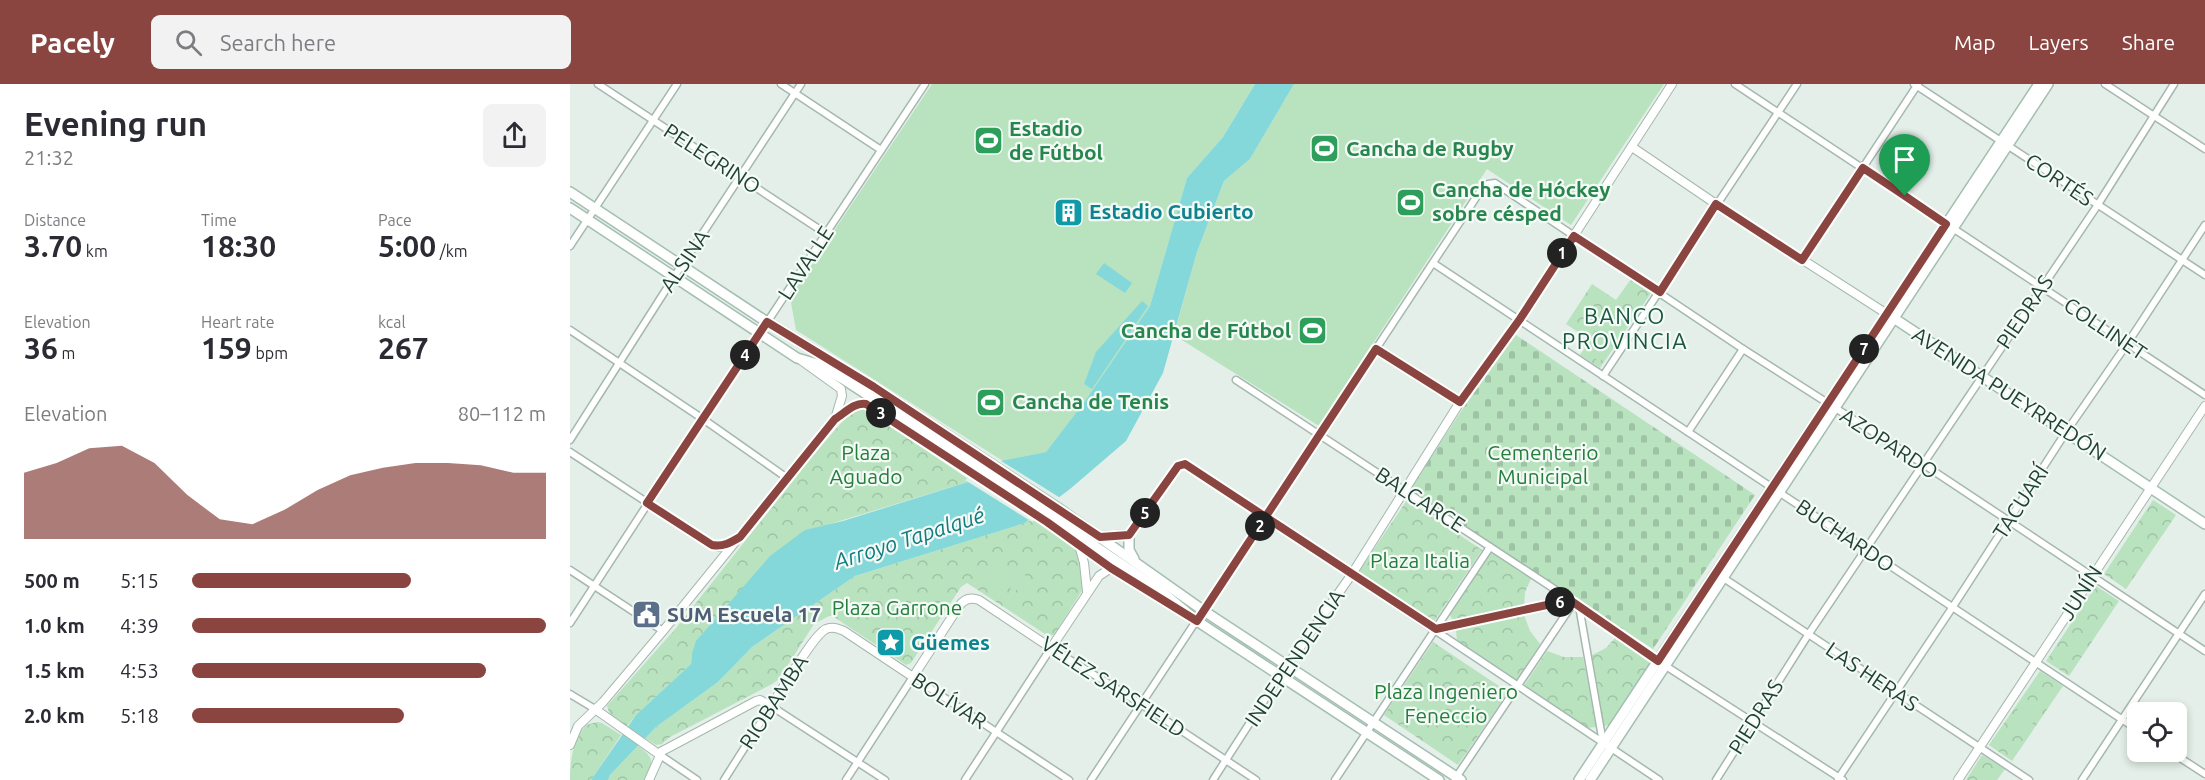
<!DOCTYPE html>
<html lang="en">
<head>
<meta charset="utf-8">
<style>
	body { margin:0; font-family:Ubuntu,sans-serif; background:#f2f2f3; color:#2b2b33; height:100vh; display:flex; flex-direction:column; font-size:22px; white-space:nowrap }
	* { box-sizing:border-box; margin:0 }
	p { font-size:20px; color:#7c7c81 }
	.icon { flex:none; width:33px; height:33px; fill:none; stroke:currentColor; stroke-width:2; stroke-linecap:round; stroke-linejoin:round }
	.map { position:relative; flex:1; overflow:hidden }
	.drawer { display:flex; flex-direction:column; background:#fff; width:570px }
	.drawer>* { flex:none }
	.controls { position:absolute; left:1557px; top:618px; display:grid; gap:12px }
	.controls a { display:grid; place-items:center; width:60px; height:60px; border-radius:9px; background:#fff; box-shadow:0 3px 9px #0003; font-size:30px }
	.pin { position:absolute; display:grid; place-items:center; width:51px; height:51px; color:#fff; margin:-62px -26px; border-radius:50% 50% 50% 0; rotate:-45deg; box-shadow:0 0 6px #0007 }
	.pin .icon { rotate:45deg }
	.km { position:absolute; width:30px; height:30px; margin:-15px; border-radius:50%; background:#222; color:#fff; font-size:16px; line-height:30px; text-align:center }
	.round { display:grid; place-items:center; flex:none; width:63px; height:63px; border-radius:9px; background:#f2f2f3 }
	.summary { display:flex; align-items:center; justify-content:space-between; height:102px; padding:0 24px }
	h1 { font-size:33px; font-weight:700; line-height:45px }
	.figures { display:grid; grid-template-columns:repeat(3,1fr); gap:9px; height:102px; padding:6px 24px }
	.figures div { display:grid; align-content:center }
	.figures b { font-size:30px; font-weight:700 }
	.figures small { font-size:16px; font-weight:400 }
	.figures p { font-size:16px }
	.chart { height:168px; padding:12px 24px }
	.chart p { display:flex; justify-content:space-between }
	.chart svg { width:100%; height:108px; margin-top:6px; fill:#8a4540; opacity:.7 }
	ul { padding:0 24px; list-style:none; font-size:20px }
	li { display:grid; grid-template-columns:96px 72px 1fr; align-items:center; height:45px }
	li i { height:15px; border-radius:8px; background:#8a4540 }
	header { display:flex; align-items:center; gap:36px; box-sizing:border-box; height:84px; padding:0 30px; background:#8a4540; color:#fff }
	header strong { font-size:28px }
	nav { display:flex; gap:33px; margin-inline-start:auto; font-size:21px }
	.search { width:420px; height:54px; background:#f2f2f3; display:flex; align-items:center; gap:15px; box-sizing:border-box; padding:0 21px; border-radius:9px; color:#7c7c81; font-size:22px }
	main { display:flex; flex:1; min-height:0 }
	.map>svg:first-child { display:block }
	.cemetery { fill:url(#cemetery-stones) }
	.park { fill:url(#park-crowns) }
	.garden { fill:#b9e2bf }
	.water { fill:#85d8da }
	.pier { fill:#e3efe8 }
	.lines { fill:none; stroke-linecap:round; stroke-linejoin:round }
	.minor-casing { stroke:#a5b8af; stroke-width:9 }
	.tertiary-casing { stroke:#a5b8af; stroke-width:10 }
	.secondary-casing { stroke:#a3bfb1; stroke-width:12 }
	.minor { stroke:#fff; stroke-width:6 }
	.tertiary { stroke:#fff; stroke-width:8 }
	.secondary { stroke:#fff; stroke-width:9 }
	.route-casing { stroke:#fff; stroke-width:12 }
	.route { stroke:#8a4540; stroke-width:8 }
	.labels { text-anchor:middle; stroke-width:4.5; stroke-linejoin:round; paint-order:stroke }
	.leisure-label { font-size:21px; font-weight:bold; fill:#27864d; stroke:#f4faf6; text-anchor:start }
	.street-label { font-size:21px; fill:#204235; stroke:#f4faf6 }
	.culture-label { font-size:21px; font-weight:bold; fill:#0d838f; stroke:#f4faf6; text-anchor:start }
	.park-label { font-size:21px; fill:#257f3c; stroke:#f4faf6 }
	.service-label { font-size:21px; font-weight:bold; fill:#4e5e75; stroke:#f4faf6; text-anchor:start }
	.neighbourhood-label { font-size:22px; letter-spacing:1.5px; fill:#195740; stroke:#f4faf6 }
	.water-label { font-size:22px; font-style:italic; fill:#127c80; stroke:#f4faf6 }
</style>
</head>
<body>
<header>
<strong>Pacely</strong>
<div class="search"><svg class="icon" aria-label="search" viewBox="0 0 24 24"><circle cx="10" cy="10" r="6"/><path d="M15 15l6 6"/></svg>Search here</div>
<nav><a>Map</a><a>Layers</a><a>Share</a></nav>
</header>
<main>
<section class="drawer">
<div class="summary"><div><h1>Evening run</h1><p>21:32</p></div><a class="round"><svg class="icon" aria-label="share" viewBox="0 0 24 24"><path d="M12 15V3M7 8l5-5 5 5M5 13v7h14v-7"/></svg></a></div>
<div class="figures">
<div><p>Distance</p><b>3.70<small> km</small></b></div>
<div><p>Time</p><b>18:30</b></div>
<div><p>Pace</p><b>5:00<small> /km</small></b></div>
</div>
<div class="figures">
<div><p>Elevation</p><b>36<small> m</small></b></div>
<div><p>Heart rate</p><b>159<small> bpm</small></b></div>
<div><p>kcal</p><b>267</b></div>
</div>
<div class="chart"><p><span>Elevation</span>80–112 m</p>
<svg viewBox="0 0 160 44" preserveAspectRatio="none"><path d="M0 44V17L10 13L20 7L30 6L40 13L50 26L60 36L70 38L80 32L90 24L100 18L110 15L120 13L130 13L140 14L150 17L160 17V44z"/></svg>
</div>
<ul>
<li><b>500 m</b>5:15<i style="width:62%"></i></li>
<li><b>1.0 km</b>4:39<i style="width:100%"></i></li>
<li><b>1.5 km</b>4:53<i style="width:83%"></i></li>
<li><b>2.0 km</b>5:18<i style="width:60%"></i></li>
</ul>
</section>
<div class="map">
<svg width="1635" height="696" viewBox="0 0 1635 696">
	<defs>
		<pattern id="cemetery-stones" width="16" height="16" patternUnits="userSpaceOnUse" patternTransform="scale(1.5)"><rect width="16" height="16" fill="#b9e2bf"/><path d="M2 7V4a2 2 0 0 1 4 0v3zM10 15v-3a2 2 0 0 1 4 0v3z" fill="#9fc3a5"/></pattern>
		<pattern id="park-crowns" width="20" height="18" patternUnits="userSpaceOnUse" patternTransform="scale(1.5)"><rect width="20" height="18" fill="#b9e2bf"/><path d="M2 6a3 3 0 1 1 6 0M12 15a3 3 0 1 1 6 0" fill="none" stroke="#9fc3a5"/></pattern>
	</defs>
	<rect width="100%" height="100%" fill="#e3efe8"/>
	<path class="cemetery" d="M943 249 1185 411 1083 565 839 406Z"/>
	<g class="park">
		<path d="M1061 195 1081 209 1030 284 1010 271 1020 256 996 240 1022 200 1046 216Z"/>
		<path d="M285 323H293L401 397 260 440 122 569 121 580 66 631 57 642 40 631 37 622 106 544 246 368Z"/>
		<path d="M837 416 912 466 863 539 788 489Z"/>
		<path d="M1583 416 1606 431 1556 505 1534 490Z"/>
		<path d="M462 435 506 466 513 482V505L484 551 478 552 397 499 391 503 341 579 336 581 261 531 244 540 209 595 202 600 100 653 92 660 86 661 75 654 86 643 148 598 182 563 285 492 455 439Z"/>
		<path d="M921 468 961 495 955 508 954 522 883 537 880 531Z"/>
		<path d="M1526 502 1549 517 1499 592 1476 577Z"/>
		<path d="M954 531 960 547 970 560 946 597 887 556 886 546Z"/>
		<path d="M1046 553 1082 578 1043 640 1034 642 1022 571 1036 564Z"/>
		<path d="M863 558 938 608 888 681 814 631Z"/>
		<path d="M977 567 994 573H1013L1026 643 1017 644 954 602Z"/>
		<path d="M1470 587 1493 602 1442 677 1419 661Z"/>
		<path d="M27 638 32 639 51 651 21 696H0C0 677 3 656 16 641Z"/>
		<path d="M68 662C85 674 84 679 74 696H38L40 691Z"/>
		<path d="M1412 671 1435 685 1427 696H1396Z"/>
	</g>
	<g class="garden">
		<path d="M362 0H685L653 53 617 94 580 222 515 317 476 368 433 377 226 246 220 213Z"/>
		<path d="M724 0H1094L1001 141 917 85 749 342 604 251 627 168 654 97 680 75Z"/>
		<path d="M1031 245 1046 254 1030 278 1015 268Z"/>
		<path d="M435 482 439 504 422 506 418 485Z"/>
		<path d="M454 483 457 504 441 507 437 486Z"/>
		<path d="M1455 614 1472 625 1455 651 1438 640Z"/>
	</g>
	<g class="water">
		<path d="M685 0H724L680 75 654 97 627 168 593 289 556 357 500 405 455 439 285 492 182 563 148 598 86 643 40 691 38 696H21L66 631 121 580 122 569 126 557 200 472 235 446 273 437 401 397 426 378 476 368 515 317 580 222 617 94 653 53Z"/>
		<path d="M534 179 562 199 555 209 526 190Z"/>
		<path d="M572 217 578 222 522 305 514 300 526 268Z"/>
	</g>
	<path class="pier" d="M428 375 492 415 462 438 395 396Z"/>
	<g class="lines">
		<defs>
			<g id="minor">
				<path d="M28 0 255 149"/>
				<path d="M211 0 311 66"/>
				<path d="M1165 0 1635 311"/>
				<path d="M1344 0 1635 191"/>
				<path d="M1535 0 1635 65"/>
				<path d="M0 162 107 0"/>
				<path d="M1232 176 1348 0"/>
				<path d="M863 179 1568 646"/>
				<path d="M0 246 133 335 217 394"/>
				<path d="M806 265 890 318"/>
				<path d="M1033 292 1227 0"/>
				<path d="M666 296 1004 518 1088 577 1273 696"/>
				<path d="M1118 348 1173 265"/>
				<path d="M0 356 104 193 231 0"/>
				<path d="M0 368 142 461"/>
				<path d="M559 451 608 382 615 380 619 382 1089 696"/>
				<path d="M0 486 93 547"/>
				<path d="M1152 493 1459 696"/>
				<path d="M1009 522 1033 659"/>
				<path d="M0 539 133 335 355 0"/>
				<path d="M866 545 1000 516"/>
				<path d="M0 610 25 625"/>
				<path d="M1601 668 1635 690"/>
				<path d="M90 671 127 696"/>
				<path d="M885 695 1004 518"/>
				<path d="M1268 695 1382 524 1496 348 1557 260 1635 141"/>
				<path d="M154 696 201 622 315 696"/>
				<path d="M276 696 343 593 499 696"/>
				<path d="M395 696 481 564 571 620 686 696"/>
				<path d="M521 696 909 109 918 100 925 99 1173 265 1353 380 1635 567"/>
				<path d="M643 696 710 592"/>
				<path d="M765 696 920 463"/>
				<path d="M1146 696 1238 551 1527 122 1604 0"/>
				<path d="M1512 696 1635 510"/>
			</g>
			<g id="tertiary">
				<path d="M1062 63 1146 120 1317 230"/>
				<path d="M232 277 271 305 272 312 265 335"/>
				<path d="M142 461 149 463 166 456"/>
				<path d="M509 461 514 479 517 507"/>
				<path d="M710 592 782 490 890 318 950 235 1102 0"/>
				<path d="M25 625 90 671"/>
				<path d="M0 661 8 642 33 618 93 547 265 335C277 328 285 317 299 321L477 438 541 484 606 524"/>
				<path d="M79 696 92 667 98 664 186 617 190 616 201 622C211 608 243 551 256 545 262 542 268 544 274 547L343 593 389 522C394 515 401 513 409 516L481 564 529 492 541 484"/>
				<path d="M1388 696 1635 322"/>
			</g>
			<g id="secondary">
				<path d="M0 108 197 238 304 303 488 424 634 527 891 696"/>
				<path d="M0 124 227 274 247 280 273 295 401 378 591 507 627 537 869 696"/>
				<path d="M1319 231 1635 440"/>
				<path d="M530 453 559 451V466L564 475"/>
				<path d="M1009 696 1469 0"/>
				<path d="M1020 696 1478 0"/>
			</g>
		</defs>
		<use href="#minor" class="minor-casing"/>
		<use href="#tertiary" class="tertiary-casing"/>
		<use href="#secondary" class="secondary-casing"/>
		<use href="#minor" class="minor"/>
		<use href="#tertiary" class="tertiary"/>
		<use href="#secondary" class="secondary"/>
	</g>
	<g class="lines">
		<defs>
			<path id="route" d="M1335 112 1293 84 1232 176 1146 120 1090 208 1004 152 950 235 890 318 806 265C747 356 686 446 627 537L541 484 477 438 296 320C284 318 275 329 265 335L170 453C160 459 153 463 142 461L77 419 197 238 304 303 530 453 559 451 608 382 615 380 866 545 1000 516 1088 577 1376 140 1335 112"/>
		</defs>
		<use href="#route" class="route-casing"/>
		<use href="#route" class="route"/>
	</g>
	<defs>
		<symbol id="stadium-square" viewBox="-11 -11 22 22"><rect x="-9" y="-9" width="18" height="18" rx="4" fill="#2e9e5b" stroke="#f4faf6"/><path d="M0-5a6.5 5 0 1 0 0 10a6.5 5 0 1 0 0-10ZM-3.5-1.8h7v3.6h-7Z" fill="#fff"/></symbol>
		<symbol id="building-square" viewBox="-11 -11 22 22"><rect x="-9" y="-9" width="18" height="18" rx="4" fill="#0f9aa8" stroke="#f4faf6"/><path d="M-4-6H4V6H1V3H-1V6H-4ZM-2.5-4.3h1.7v1.8h-1.7ZM.8-4.3h1.7v1.8H.8ZM-2.5-1h1.7V.8h-1.7ZM.8-1h1.7V.8H.8Z" fill="#fff"/></symbol>
		<symbol id="civic-square" viewBox="-11 -11 22 22"><rect x="-9" y="-9" width="18" height="18" rx="4" fill="#5c6f8a" stroke="#f4faf6"/><path d="M-.6-6.5H3V-4.5H.6V-3L4-1V1h2V6H-6V1h2V-1L-.6-3ZM-1.2 2.5V6h2.4V2.5Z" fill="#fff"/></symbol>
		<symbol id="sight-square" viewBox="-11 -11 22 22"><rect x="-9" y="-9" width="18" height="18" rx="4" fill="#0f9aa8" stroke="#f4faf6"/><path d="M0-6L1.8-2.2L6-1.7L2.9 1.2L3.7 5.4L0 3.3L-3.7 5.4L-2.9 1.2L-6-1.7L-1.8-2.2Z" fill="#fff"/></symbol>
	</defs>
	<g fill-rule="evenodd">
		<use href="#stadium-square" x="402" y="40" width="33" height="33"/>
		<use href="#stadium-square" x="738" y="48" width="33" height="33"/>
		<use href="#stadium-square" x="824" y="102" width="33" height="33"/>
		<use href="#building-square" x="482" y="112" width="33" height="33"/>
		<use href="#stadium-square" x="726" y="230" width="33" height="33"/>
		<use href="#stadium-square" x="404" y="302" width="33" height="33"/>
		<use href="#civic-square" x="60" y="514" width="33" height="33"/>
		<use href="#sight-square" x="304" y="542" width="33" height="33"/>
	</g>
	<g class="labels">
		<g class="leisure-label">
			<text x="439" y="52">Estadio<tspan x="439" dy="24">de Fútbol</tspan></text>
			<text x="776" y="72">Cancha de Rugby</text>
			<text x="862" y="113">Cancha de Hóckey<tspan x="862" dy="24">sobre césped</tspan></text>
			<text x="721" y="254" text-anchor="end">Cancha de Fútbol</text>
			<text x="442" y="325">Cancha de Tenis</text>
		</g>
		<g class="street-label">
			<text transform="translate(142 75) rotate(33)" y="7">PELEGRINO</text>
			<text transform="translate(1489 96) rotate(34)" y="7">CORTÉS</text>
			<text transform="translate(115 177) rotate(-56)" y="7">ALSINA</text>
			<text transform="translate(236 179) rotate(-57)" y="7">LAVALLE</text>
			<text transform="translate(1455 228) rotate(-56)" y="7">PIEDRAS</text>
			<text transform="translate(1535 245) rotate(34)" y="7">COLLINET</text>
			<text transform="translate(1439 310) rotate(33)" y="7">AVENIDA PUEYRREDÓN</text>
			<text transform="translate(1319 360) rotate(33)" y="7">AZOPARDO</text>
			<text transform="translate(850 416) rotate(33)" y="7">BALCARCE</text>
			<text transform="translate(1451 418) rotate(-57)" y="7">TACUARÍ</text>
			<text transform="translate(1275 452) rotate(34)" y="7">BUCHARDO</text>
			<text transform="translate(1511 509) rotate(-57)" y="7">JUNÍN</text>
			<text transform="translate(725 574) rotate(-56)" y="7">INDEPENDENCIA</text>
			<text transform="translate(1302 593) rotate(34)" y="7">LAS HERAS</text>
			<text transform="translate(543 603) rotate(33)" y="7">VÉLEZ SARSFIELD</text>
			<text transform="translate(379 617) rotate(33)" y="7">BOLÍVAR</text>
			<text transform="translate(204 618) rotate(-57)" y="7">RIOBAMBA</text>
			<text transform="translate(1186 633) rotate(-58)" y="7">PIEDRAS</text>
		</g>
		<g class="culture-label">
			<text x="519" y="135">Estadio Cubierto</text>
			<text x="341" y="566">Güemes</text>
		</g>
		<g class="park-label">
			<text x="296" y="376">Plaza<tspan x="296" dy="24">Aguado</tspan></text>
			<text x="973" y="376">Cementerio<tspan x="973" dy="24">Municipal</tspan></text>
			<text x="850" y="484">Plaza Italia</text>
			<text x="327" y="531">Plaza Garrone</text>
			<text x="876" y="615">Plaza Ingeniero<tspan x="876" dy="24">Feneccio</tspan></text>
		</g>
		<g class="service-label">
			<text x="97" y="538">SUM Escuela 17</text>
		</g>
		<g class="neighbourhood-label">
			<text x="1055" y="240">BANCO<tspan x="1055" dy="25">PROVINCIA</tspan></text>
		</g>
		<g class="water-label">
			<text transform="translate(339 454) rotate(-18)" y="8">Arroyo Tapalqué</text>
		</g>
	</g>
</svg>
<div class="controls">
<a><svg class="icon" aria-label="locate" viewBox="0 0 24 24"><circle cx="12" cy="12" r="6"/><path d="M12 2v4M12 18v4M2 12h4M18 12h4"/></svg></a>
</div>
<div class="pin" style="left:1335px;top:112px;background:#1e9e55"><svg class="icon" aria-label="arrive" viewBox="0 0 24 24"><path d="M6 21V4h12l-3 4 3 4H6"/></svg></div>
<b class="km" style="left:992px;top:169px">1</b>
<b class="km" style="left:690px;top:442px">2</b>
<b class="km" style="left:311px;top:329px">3</b>
<b class="km" style="left:175px;top:271px">4</b>
<b class="km" style="left:575px;top:429px">5</b>
<b class="km" style="left:990px;top:518px">6</b>
<b class="km" style="left:1294px;top:265px">7</b>
</div>
</main>
</body>
</html>
